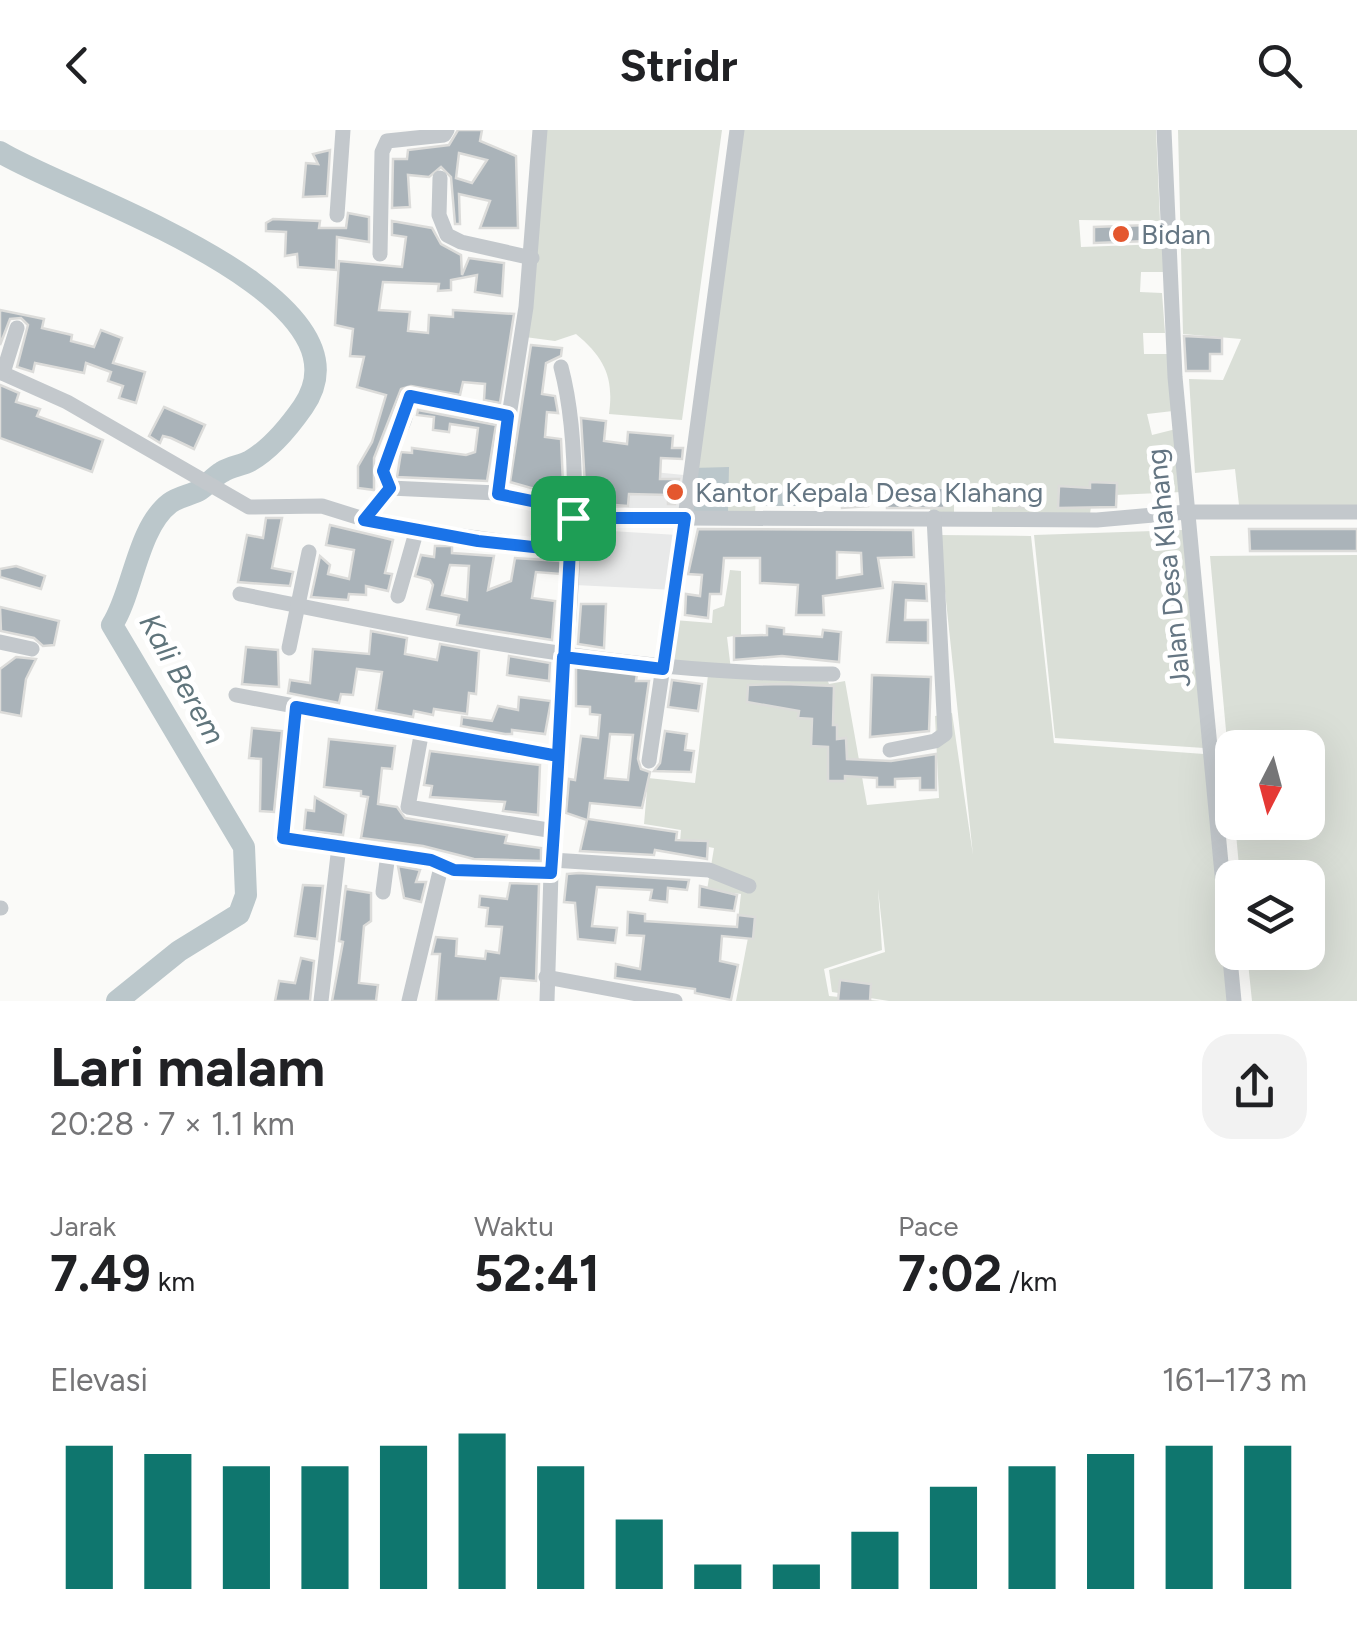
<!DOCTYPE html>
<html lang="id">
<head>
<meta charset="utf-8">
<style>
	body { margin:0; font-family:Figtree,sans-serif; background:#f2f2f2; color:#202124; height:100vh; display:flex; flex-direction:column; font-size:38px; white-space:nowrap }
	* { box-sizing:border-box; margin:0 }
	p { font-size:32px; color:#757577 }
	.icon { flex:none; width:55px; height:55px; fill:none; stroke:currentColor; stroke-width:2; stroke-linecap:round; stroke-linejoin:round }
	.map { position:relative; height:871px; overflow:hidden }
	.panel { display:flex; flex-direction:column; background:#fff; flex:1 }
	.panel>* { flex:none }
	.needle { width:65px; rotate:186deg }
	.controls { position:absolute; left:1215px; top:600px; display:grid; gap:20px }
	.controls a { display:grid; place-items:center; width:110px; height:110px; border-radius:20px; background:#fff; box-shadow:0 10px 40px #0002; font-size:50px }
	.pin { position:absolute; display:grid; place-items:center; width:85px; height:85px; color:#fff; margin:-42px; border-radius:20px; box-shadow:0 5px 15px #0006 }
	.round { display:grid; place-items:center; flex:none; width:105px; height:105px; border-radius:30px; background:#f2f2f2 }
	.overview { display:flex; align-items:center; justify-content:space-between; height:170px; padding:0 50px }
	h1 { font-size:55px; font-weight:700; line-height:75px }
	.figures { display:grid; grid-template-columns:repeat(3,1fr); gap:15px; height:170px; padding:10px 50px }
	.figures div { display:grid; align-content:center }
	.figures b { font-size:50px; font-weight:700 }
	.figures small { font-size:28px; font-weight:400 }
	.figures p { font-size:28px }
	.chart { height:280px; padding:20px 50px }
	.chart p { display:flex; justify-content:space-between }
	.chart svg { width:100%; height:180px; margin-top:10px; stroke:#0f766e; stroke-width:6 }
	header { display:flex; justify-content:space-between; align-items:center; height:130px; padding:0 50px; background:#fff; font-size:45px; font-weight:700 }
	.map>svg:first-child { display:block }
	.built { fill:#e8e9e9 }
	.green { fill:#dadfd7 }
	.water { fill:#bbc7cb }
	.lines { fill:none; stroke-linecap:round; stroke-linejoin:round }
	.river { stroke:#bbc7cb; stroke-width:22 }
	.building { fill:#aab3b9; stroke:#dcdcda; stroke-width:2.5; fill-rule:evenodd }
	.minor { stroke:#c3c8cc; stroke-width:15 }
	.route-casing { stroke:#fff; stroke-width:20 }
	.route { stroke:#1a73e8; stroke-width:12 }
	.poi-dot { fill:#e4572e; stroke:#fff; stroke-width:4 }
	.labels { text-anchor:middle; stroke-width:10; stroke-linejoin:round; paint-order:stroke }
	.poi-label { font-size:28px; fill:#657683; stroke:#fff; text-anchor:start }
	.street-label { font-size:28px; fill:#657683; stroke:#fff }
	.water-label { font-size:30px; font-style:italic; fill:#60757c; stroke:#fff }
</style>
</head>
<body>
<header><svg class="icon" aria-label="back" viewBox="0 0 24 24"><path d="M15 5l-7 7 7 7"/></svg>Stridr<svg class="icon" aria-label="search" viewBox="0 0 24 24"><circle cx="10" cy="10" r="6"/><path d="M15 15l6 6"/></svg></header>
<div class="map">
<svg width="1357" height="871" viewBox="0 0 1357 871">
	<rect width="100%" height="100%" fill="#fafaf8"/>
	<g class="built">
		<path d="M613 338 684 345 682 380 610 381Z"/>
		<path d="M577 399 678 405 675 460 575 455Z"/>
	</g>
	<g class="green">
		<path d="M539 0H722L682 290 609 284C614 248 605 228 576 204L555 211 525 207Z"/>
		<path d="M743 0H1156L1160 91 1079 90 1081 117 1163 114V142H1141L1140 162 1162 163 1165 203H1143L1144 224H1167L1173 281 1147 284 1152 305 1176 299 1182 362 1092 366 1090 385 992 384V366L954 367V390L931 389 929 365 756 364 755 385 686 386Z"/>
		<path d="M1178 0H1357V375H1239L1235 339 1195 343 1189 249 1223 250 1241 209 1183 204Z"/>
		<path d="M1183 400 1204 618 1055 608 1034 405Z"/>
		<path d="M939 405 1031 406 1054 613 1204 624 1231 871H889L832 862 829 840 885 822 878 759 882 820 824 839 829 866 880 871H736L751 792 738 790 741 764 707 760 714 718 680 712 681 700 644 694 648 648 695 653 708 545 672 539 674 490 712 493 713 480 724 476 730 440 741 441V505L727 507 732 548 825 544 829 554 845 551 867 675 939 668 935 586 952 583 973 725Z"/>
		<path d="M1357 425V871H1252L1247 823 1308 822V748L1240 747 1235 693 1308 692V618H1232V666L1210 426Z"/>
	</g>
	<g class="water">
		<path d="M729 337 728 382 689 383 693 338Z"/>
		<path d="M758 358 824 359V376H758Z"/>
	</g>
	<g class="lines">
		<path class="river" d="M0 22C63 62 382 163 303 277 289 297 271 319 250 331 241 336 231 336 222 342 213 347 207 356 198 361 190 365 178 367 170 373 137 398 133 463 112 495L244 717 246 765 239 784 179 821 117 871"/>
	</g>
	<g class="building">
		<path d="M458 0H482L480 11 516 26 518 98H480L490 71 459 64 460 94H455L451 47 441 37 429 47 408 45 410 77 392 78 393 29H407L408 20 449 15ZM459 23 487 30 472 53 456 48Z"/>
		<path d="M330 20 327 66 303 67 306 33 318 34 313 24Z"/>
		<path d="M348 83 369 87V112L337 107 336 140 298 137 297 124 285 126 286 102 266 101V93L273 89 320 91 319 98H346Z"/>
		<path d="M392 91 432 98 441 114 461 125 462 145 469 128 504 133 502 166 475 162 477 145 451 150V160L438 161 439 154 383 152 379 180 410 182 408 201 428 203 429 185 453 187V180L514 184 500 273 484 270 485 254 463 252 460 265 411 256 401 259 374 328V360L358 358V336L372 312 386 265 357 257 364 227 350 226 353 199 335 195 339 131 402 137 406 107 392 105Z"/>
		<path d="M1148 95 1149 111 1094 113V97Z"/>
		<path d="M0 180 44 189 42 198 72 205 71 211 94 217 101 200 122 208 113 233 145 242 136 273 119 268 123 256 108 251 111 242 86 233 84 243 35 233 33 242 17 237 28 195 21 188 10 189 0 215Z"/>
		<path d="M1184 206 1222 208V224H1210V241H1186Z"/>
		<path d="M531 215 562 218 561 226 546 233 542 264 555 266 558 283 547 282 545 307 561 309 563 354 539 352 538 360 510 352Z"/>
		<path d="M0 255 19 263 16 272 40 279 37 286 103 310 92 342 0 308Z"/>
		<path d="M164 277 205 295 194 319 171 308 163 306 160 313 149 306Z"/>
		<path d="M418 280 496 295 487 351 397 347 401 322 412 323V318L466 325 475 322 478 298 450 294 449 302 433 300 434 287 417 285Z"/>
		<path d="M581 288 606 291 604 311 627 314 628 302 673 306 672 318H683L682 329 661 328 660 349H679L675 374H668V365L629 364 628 376 586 373Z"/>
		<path d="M1090 352 1117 353 1116 377 1058 378 1059 356 1090 358Z"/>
		<path d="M929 357 946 358 944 378H887V360L929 361Z"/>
		<rect x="1009" y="357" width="24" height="20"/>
		<path d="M852 358 868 362V376L842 378 840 359Z"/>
		<path d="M533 382 563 394 562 409 532 404Z"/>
		<path d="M266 388H282L272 438 293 442 290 456 238 452 247 405 263 408Z"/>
		<path d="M330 395 393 410 385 443 392 444 388 461 366 456V465L349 464 348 470 311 467 320 426 330 435 328 444 349 449 354 420 326 415Z"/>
		<path d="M698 399 913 400 914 427 878 428 883 458 823 466 824 485H796L798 455 760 453V428H724L721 464H710L708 488 685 485 686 464 700 466 702 445 688 444ZM837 422 861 423 862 444 837 448Z"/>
		<path d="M1249 399H1357V421H1250Z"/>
		<path d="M435 416H452V423L494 426 488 460 511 451 515 428 561 431V444L536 442 532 468 555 471 552 510 457 495 459 485 427 479 433 455 430 450 415 446 421 425 434 427ZM450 435 469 436 467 470 442 465Z"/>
		<path d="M16 436 45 446 41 459 0 447V439Z"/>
		<path d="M893 452 926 454 927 471 906 470 905 490H928V513L887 512Z"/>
		<path d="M581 474H606L604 518 578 514Z"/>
		<path d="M0 477 59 491 54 515 43 516 34 508 1 501Z"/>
		<path d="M767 496 784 498V504L822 507 823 500 841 502 839 532 782 526 734 530V506L767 505Z"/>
		<path d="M371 501 407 508 405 524 437 530 440 514 479 521 476 564 469 563 467 584 434 579 433 585 414 581 413 587 376 580 382 542 357 539 353 565 341 564 339 573 288 563 290 550 310 553 313 519 369 524Z"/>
		<path d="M246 517 278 520 279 557 242 554Z"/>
		<path d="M509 526 550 533 549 551 507 545Z"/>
		<path d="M16 527 36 529 26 549 21 586 0 582V539Z"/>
		<path d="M576 537 637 544 636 551H649L638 629 641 639 650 642 642 678 590 673 588 689 677 702 676 710 708 711 707 729 655 720 654 725 580 721 587 690 566 683 569 649 575 650 581 606 598 608 600 585 590 584V577L576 576ZM610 604 633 605 628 650 605 648Z"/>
		<path d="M872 545 931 547 929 601 870 607Z"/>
		<path d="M672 550 702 554 698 581 668 577Z"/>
		<path d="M784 554 834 556 833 595H837V609L846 608 847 629 891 631 936 624V660H920V648L895 649V657H877V648L845 646V651H828V617L811 616 812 589 798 588 799 581 747 572 748 555Z"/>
		<path d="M519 567 551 571 545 604 512 600V604H505L461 596 462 587 492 591 498 576 518 580Z"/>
		<path d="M252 598 282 601 274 682 260 681 261 629 249 628Z"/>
		<path d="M665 601 687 604 685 620 694 621 691 642 654 641 660 633Z"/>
		<path d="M329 609 395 616 392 639 382 638 378 674 397 677 405 688 507 705 505 713 541 718V731L474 729 423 716 361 708 368 667 361 666V661L324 657Z"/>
		<path d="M430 621 540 635 538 685 503 681 505 672 430 667 432 656 424 655Z"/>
		<path d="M315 667 346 685 343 705 304 700 306 680 314 681Z"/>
		<path d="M398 736 420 740 416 752H426L421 772 404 768Z"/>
		<path d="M567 744 579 743 689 750 687 760 668 758 667 772 650 770 652 760 597 757 592 796 617 798 615 813 578 809 575 773 564 772Z"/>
		<path d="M510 753 539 754 536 851 501 848 498 871H436L440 824H432L436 807 457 809 456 826 485 829 486 821 499 823 502 797 486 796 488 778 479 777 480 766 507 769Z"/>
		<path d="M303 755 323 756 317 809 295 806Z"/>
		<path d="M346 755V759L371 763V791L364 796 359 853 378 855 376 871H332L343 812 339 811Z"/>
		<path d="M700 756 737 765 734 781 699 777Z"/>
		<path d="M628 782 645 784V791L737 797 738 785 755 787 753 809 722 806 720 831 738 835 731 870 695 863V859L615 848 616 834 640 839 644 806 627 805Z"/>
		<path d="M301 828 314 831 310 871H275L279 851 295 853Z"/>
		<path d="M840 850 871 854 870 871H838Z"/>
	</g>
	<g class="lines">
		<g class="minor">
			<path d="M540 0 526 177 497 363 557 376 573 387 685 388 649 631"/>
			<path d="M737 0 685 388 1097 390 1187 382H1357"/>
			<path d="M1164 0 1175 247 1234 871"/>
			<path d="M440 48 439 85 447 105 461 112 532 128"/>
			<path d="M337 85 343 0"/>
			<path d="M380 124 382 22 387 11 444 5 447 0"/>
			<path d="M0 242 67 272 249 377 322 376 383 395 570 421"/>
			<path d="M3 243 17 198"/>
			<path d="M390 358C373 333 396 313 404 291 407 283 407 274 409 267L507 286"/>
			<path d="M364 390 390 358 497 363"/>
			<path d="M240 464C437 503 631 546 833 544"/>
			<path d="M398 466 417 399"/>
			<path d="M0 512 32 519"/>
			<path d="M289 518 309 422"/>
			<path d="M236 565 559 626 551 743"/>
			<path d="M296 577 283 708 431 730 454 740 551 743 547 871"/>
			<path d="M422 600 408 677 554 701"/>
			<path d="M890 620 935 611 945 604 934 387"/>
			<path d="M559 626C564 512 590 346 561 237"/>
			<path d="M552 730 709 740 749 756"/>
			<path d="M383 762 388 724"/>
			<path d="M0 778H1"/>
			<path d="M546 847 675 871"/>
			<path d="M321 871 339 716"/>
			<path d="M409 871 442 733"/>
		</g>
	</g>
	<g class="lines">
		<defs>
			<path id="route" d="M573 388 556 376 498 364 508 286 410 266 383 341 390 358 364 390 478 411 570 421C564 529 559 636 551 743L454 740 431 730 283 708 296 577 558 626 563 527 663 539 685 388H573"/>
		</defs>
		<use href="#route" class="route-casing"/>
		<use href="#route" class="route"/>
	</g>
	<g class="poi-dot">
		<circle cx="1121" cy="104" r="10"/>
		<circle cx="675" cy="362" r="10"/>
	</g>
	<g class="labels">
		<g class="poi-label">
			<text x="1141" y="114">Bidan</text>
			<text x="695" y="372">Kantor Kepala Desa Klahang</text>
		</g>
		<g class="street-label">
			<text transform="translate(1168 438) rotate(-96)" y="10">Jalan Desa Klahang</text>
		</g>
		<g class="water-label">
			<text transform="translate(182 549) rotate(61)" y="10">Kali Berem</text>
		</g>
	</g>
</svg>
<div class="controls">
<a><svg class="needle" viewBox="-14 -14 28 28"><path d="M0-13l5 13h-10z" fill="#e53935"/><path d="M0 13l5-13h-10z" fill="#757577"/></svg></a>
<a><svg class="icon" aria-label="layers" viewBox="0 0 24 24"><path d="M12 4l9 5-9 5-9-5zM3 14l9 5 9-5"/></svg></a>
</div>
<div class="pin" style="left:573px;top:388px;background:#1e9e55"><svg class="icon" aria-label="arrive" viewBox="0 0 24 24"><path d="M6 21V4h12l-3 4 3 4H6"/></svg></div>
</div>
<section class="panel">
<div class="overview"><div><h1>Lari malam</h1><p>20:28 · 7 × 1.1 km</p></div><a class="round"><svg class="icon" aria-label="share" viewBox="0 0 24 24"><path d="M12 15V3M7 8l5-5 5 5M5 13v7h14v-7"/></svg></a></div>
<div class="figures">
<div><p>Jarak</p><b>7.49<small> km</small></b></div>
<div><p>Waktu</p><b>52:41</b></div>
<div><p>Pace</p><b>7:02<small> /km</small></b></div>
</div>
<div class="chart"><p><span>Elevasi</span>161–173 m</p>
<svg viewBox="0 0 160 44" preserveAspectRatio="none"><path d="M5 44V9M15 44V11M25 44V14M35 44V14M45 44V9M55 44V6M65 44V14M75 44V27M85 44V38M95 44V38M105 44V30M115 44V19M125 44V14M135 44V11M145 44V9M155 44V9"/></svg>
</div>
</section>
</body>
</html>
